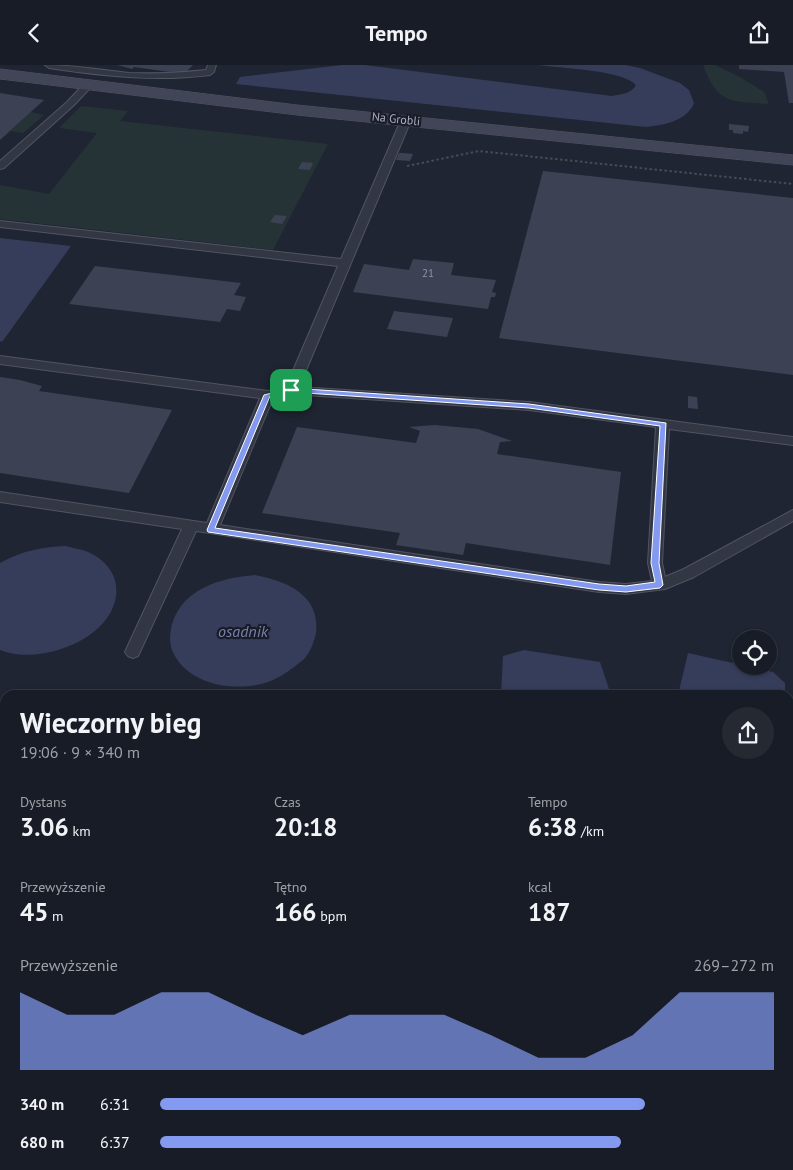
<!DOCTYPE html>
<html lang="pl">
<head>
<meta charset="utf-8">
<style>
	body { margin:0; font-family:"PT Sans",sans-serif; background:#252932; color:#f1f3f6; height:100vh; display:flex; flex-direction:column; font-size:19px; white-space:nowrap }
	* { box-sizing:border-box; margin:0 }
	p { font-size:16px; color:#9fa1a7 }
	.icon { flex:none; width:28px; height:28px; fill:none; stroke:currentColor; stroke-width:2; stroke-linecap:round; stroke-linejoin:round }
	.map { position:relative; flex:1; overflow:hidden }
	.side { position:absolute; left:0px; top:625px; width:794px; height:480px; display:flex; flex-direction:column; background:#181c26; border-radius:15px 15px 0 0; box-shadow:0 1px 4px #0004,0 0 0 1px #363a43 }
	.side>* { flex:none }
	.tools { position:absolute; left:732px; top:565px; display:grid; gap:10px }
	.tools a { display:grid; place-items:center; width:45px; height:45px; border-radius:50%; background:#181c26; box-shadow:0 1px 4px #0004,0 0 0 1px #363a43; font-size:25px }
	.pin { position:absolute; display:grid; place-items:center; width:42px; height:42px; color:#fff; margin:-21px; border-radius:10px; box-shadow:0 2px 8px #0006 }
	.round { display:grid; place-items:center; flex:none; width:52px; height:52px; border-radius:26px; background:#252932 }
	.head { display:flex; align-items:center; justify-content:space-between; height:85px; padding:0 20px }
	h1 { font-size:28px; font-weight:700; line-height:38px }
	.metrics { display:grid; grid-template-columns:repeat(3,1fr); gap:8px; height:85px; padding:5px 20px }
	.metrics div { display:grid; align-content:center }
	.metrics b { font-size:25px; font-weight:700 }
	.metrics small { font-size:14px; font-weight:400 }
	.metrics p { font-size:14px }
	.chart { height:140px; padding:10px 20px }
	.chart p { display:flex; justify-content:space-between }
	.chart svg { width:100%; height:90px; margin-top:5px; fill:#839af0; opacity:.7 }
	ul { padding:0 20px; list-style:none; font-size:16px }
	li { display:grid; grid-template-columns:80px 60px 1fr; align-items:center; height:38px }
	li i { height:12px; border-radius:6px; background:#839af0 }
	header { display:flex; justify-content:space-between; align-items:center; height:65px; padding:0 20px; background:#181c26; font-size:22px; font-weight:700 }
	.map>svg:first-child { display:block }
	.green { fill:#253337 }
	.water { fill:#353d5a }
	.building { fill:#3c4254 }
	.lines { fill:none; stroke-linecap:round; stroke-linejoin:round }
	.lane-casing { stroke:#515462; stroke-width:2 }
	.secondary-casing { stroke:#515462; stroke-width:1 }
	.path-far1 { stroke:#414e54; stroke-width:2; stroke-dasharray:2.5 2.5; stroke-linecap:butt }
	.path { stroke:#414e54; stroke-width:4; stroke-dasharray:5 5; stroke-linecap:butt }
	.lane { fill:#333744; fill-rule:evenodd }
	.secondary { fill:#414557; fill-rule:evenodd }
	.route { fill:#839af0; stroke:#fff; fill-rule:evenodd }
	.labels { text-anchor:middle; stroke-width:4.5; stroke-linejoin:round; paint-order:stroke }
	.far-number-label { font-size:11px; fill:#9195a6 }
	.far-street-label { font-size:12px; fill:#adb1c1; stroke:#191c28 }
	.water-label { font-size:16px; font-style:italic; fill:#7783a9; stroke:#191c28 }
</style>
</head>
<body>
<header><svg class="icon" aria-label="back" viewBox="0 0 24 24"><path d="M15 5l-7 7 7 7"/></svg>Tempo<svg class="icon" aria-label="share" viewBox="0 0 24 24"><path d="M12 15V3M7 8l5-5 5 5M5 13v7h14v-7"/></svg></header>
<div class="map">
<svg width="793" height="1105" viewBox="0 0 793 1105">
	<rect width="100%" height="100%" fill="#202533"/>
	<g class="green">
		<path d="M703 0H715L740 12 764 27 769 39C731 36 718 40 703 0Z"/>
		<path d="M81 41 128 46 120 56 328 79 273 185 0 154V120L49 129 97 68 59 63Z"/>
		<path d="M31 47 44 50 23 68 10 66Z"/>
		<path d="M0 652 5 653V1100H789V847L793 848V1105H0Z"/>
	</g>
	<g class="water">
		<path d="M342 0H365L612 31C621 29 631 29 636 20 623 5 558 3 537 0H625L640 3 680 18 689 25 694 38C687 56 664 60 646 62L236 19 240 12Z"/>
		<path d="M0 173 71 181 2 277 0 276Z"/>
		<path d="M65 481C72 483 81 484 88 487 102 493 114 505 116 520 122 572 40 602 0 585V498C22 486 41 482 65 481Z"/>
		<path d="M255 510C286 516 320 529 316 568 314 577 310 588 303 595 292 604 281 612 268 617 235 628 186 620 172 585 169 577 170 567 172 559 183 523 221 513 255 510Z"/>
		<path d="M524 585 600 597 611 630H501L503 591Z"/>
		<path d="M688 588 773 607 785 618V630H678Z"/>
	</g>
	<g class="building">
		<path d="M117 0H193L184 9 134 2 132 4Z"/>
		<path d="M739 0H793V38H789L784 7 739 4Z"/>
		<path d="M0 28 44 35 0 75Z"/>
		<path d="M729 59 749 61 748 67 743 66V69L733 68V65H729Z"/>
		<path d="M399 88H403L413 89 410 96 396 95Z"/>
		<path d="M302 97 313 98 310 105 298 104Z"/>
		<path d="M543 106 793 133V310L499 273Z"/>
		<path d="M275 150 287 151 282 159 270 157Z"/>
		<path d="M413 194 454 198 451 210 496 215 492 227 496 228 495 232H491L488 244 353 227 364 199 409 205Z"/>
		<path d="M95 201 241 218 234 230 246 232 240 246 227 244 220 257 69 239Z"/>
		<path d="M394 246 453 253 447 272 387 264Z"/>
		<path d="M0 312 20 315 42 321 39 326 172 345 129 428 0 408Z"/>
		<path d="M688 331 697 332 698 344 688 343Z"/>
		<path d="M435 360 478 364 512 376 500 377 497 389 621 407 610 500 466 478 463 490 396 480 400 468 262 448 297 362 416 378 420 366 409 362Z"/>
		<rect x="229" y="1100" width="26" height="5"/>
		<rect x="357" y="1100" width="28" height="5"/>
		<path d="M450 1100 451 1105H432L431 1102Z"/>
		<path d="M579 1100 580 1105H557L556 1101Z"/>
		<path d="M624 1100H642L643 1105H625Z"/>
		<path d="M682 1100H702L703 1105H683Z"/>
	</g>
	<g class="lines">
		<defs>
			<g id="lane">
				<path d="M45 0C73 0 101 5 129 8 155 9 180 8 206 5L208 0H216L214 7 210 10C155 17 103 11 49 3Z"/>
				<path d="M86 19 91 22 73 41 4 103 0 104V96L67 37 83 20Z"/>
				<path d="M406 52 411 55 299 322 529 337 793 372V380L669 364 662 498 665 512 684 504 793 445V456L694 512 665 524 626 529 599 527 196 466 138 591 133 593 128 591 125 587 182 464 0 437V427L207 458 260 333 0 299V291L268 326 286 322 338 201 0 162V156L341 194 401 55ZM291 329 529 345 656 362 648 498 652 516 626 519 599 517 220 460 273 333Z"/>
			</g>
			<path id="secondary" d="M0 4 297 40 793 90V100L297 50 0 14Z"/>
		</defs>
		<use href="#lane" class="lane-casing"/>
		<use href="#secondary" class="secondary-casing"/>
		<path class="path-far1" d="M407 101 479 86 793 119"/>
		<g class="path">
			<path d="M789 1083 793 1084"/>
			<path d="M53 1105 54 1100"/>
		</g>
		<use href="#lane" class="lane"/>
		<use href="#secondary" class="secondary"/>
	</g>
	<path class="route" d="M291 323 529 339 666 358 659 498 663 520 660 523 626 527 599 525 208 467 207 465 264 330ZM291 327 529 343 660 361 651 498 655 517 626 521 599 519 215 463 270 331Z"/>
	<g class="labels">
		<g class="far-number-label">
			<text x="428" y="212">21</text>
		</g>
		<g class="far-street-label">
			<text transform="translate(396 54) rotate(6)" y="4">Na Grobli</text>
		</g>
		<g class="water-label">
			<text x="243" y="572">osadnik</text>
		</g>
	</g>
</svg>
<div class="tools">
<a><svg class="icon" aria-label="locate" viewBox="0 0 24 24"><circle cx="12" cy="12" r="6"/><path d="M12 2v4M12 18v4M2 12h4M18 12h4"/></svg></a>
</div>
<div class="pin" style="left:291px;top:325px;background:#1e9e55"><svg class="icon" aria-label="arrive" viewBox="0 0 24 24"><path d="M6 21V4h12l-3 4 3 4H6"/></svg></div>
<section class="side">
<div class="head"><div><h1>Wieczorny bieg</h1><p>19:06 · 9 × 340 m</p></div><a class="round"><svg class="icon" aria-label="share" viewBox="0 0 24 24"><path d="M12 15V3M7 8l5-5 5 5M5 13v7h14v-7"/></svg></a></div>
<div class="metrics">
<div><p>Dystans</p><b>3.06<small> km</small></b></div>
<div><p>Czas</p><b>20:18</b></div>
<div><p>Tempo</p><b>6:38<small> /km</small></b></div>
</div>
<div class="metrics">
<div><p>Przewyższenie</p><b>45<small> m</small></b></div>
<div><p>Tętno</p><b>166<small> bpm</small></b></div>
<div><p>kcal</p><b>187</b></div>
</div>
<div class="chart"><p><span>Przewyższenie</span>269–272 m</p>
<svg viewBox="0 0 160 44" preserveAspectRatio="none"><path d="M0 44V6L10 17L20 17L30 6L40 6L50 17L60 27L70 17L80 17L90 17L100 27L110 38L120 38L130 27L140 6L150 6L160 6V44z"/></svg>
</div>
<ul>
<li><b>340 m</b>6:31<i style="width:79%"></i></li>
<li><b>680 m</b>6:37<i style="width:75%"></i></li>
</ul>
</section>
</div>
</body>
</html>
